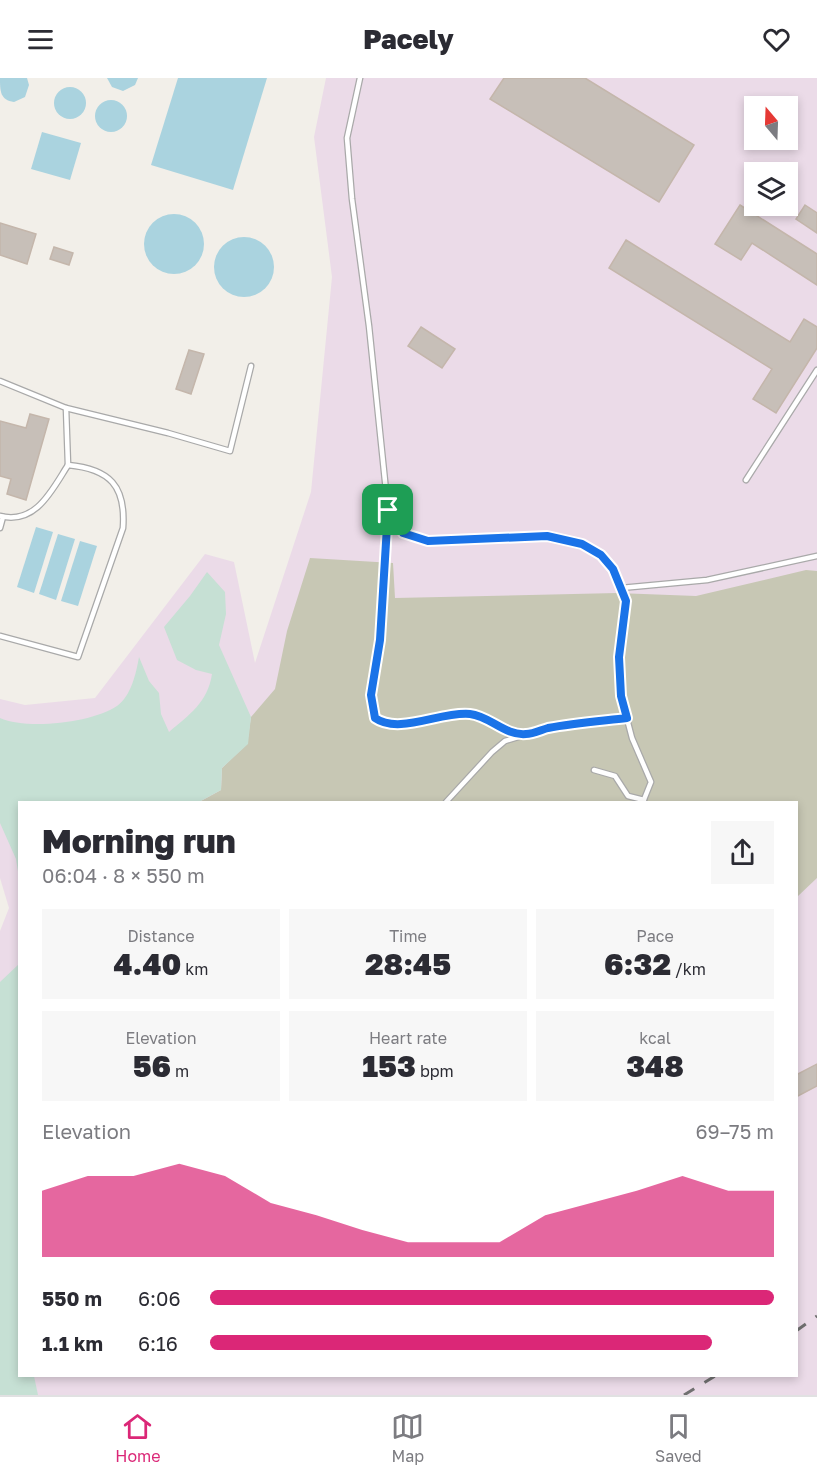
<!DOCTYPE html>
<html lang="en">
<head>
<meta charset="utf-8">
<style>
	body { margin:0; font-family:"Golos Text",sans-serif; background:#f7f7f7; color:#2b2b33; height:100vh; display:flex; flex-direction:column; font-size:22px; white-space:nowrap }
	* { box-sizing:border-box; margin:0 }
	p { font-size:20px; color:#7c7c81 }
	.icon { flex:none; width:33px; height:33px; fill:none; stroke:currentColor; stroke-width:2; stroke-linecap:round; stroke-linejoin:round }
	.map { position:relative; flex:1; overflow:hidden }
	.sheet { position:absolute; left:18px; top:723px; width:780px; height:576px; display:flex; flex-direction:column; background:#fff; border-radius:0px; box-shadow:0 3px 9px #0003 }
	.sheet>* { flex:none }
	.needle { width:39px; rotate:341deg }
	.tools { position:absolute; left:744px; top:18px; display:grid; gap:12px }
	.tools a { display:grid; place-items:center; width:54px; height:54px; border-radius:0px; background:#fff; box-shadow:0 3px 9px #0003; font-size:30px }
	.pin { position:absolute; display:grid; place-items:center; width:51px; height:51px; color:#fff; margin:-26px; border-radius:12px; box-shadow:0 3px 9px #0006 }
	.round { display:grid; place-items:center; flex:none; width:63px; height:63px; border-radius:0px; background:#f7f7f7 }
	.summary { display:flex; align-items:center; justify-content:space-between; height:102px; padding:0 24px }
	h1 { font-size:33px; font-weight:800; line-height:45px }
	.stats { display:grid; grid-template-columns:repeat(3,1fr); gap:9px; height:102px; padding:6px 24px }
	.stats div { display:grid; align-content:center; border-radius:0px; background:#f7f7f7; text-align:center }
	.stats b { font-size:30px; font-weight:800 }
	.stats small { font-size:16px; font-weight:400 }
	.stats p { font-size:16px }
	.chart { height:168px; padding:12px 24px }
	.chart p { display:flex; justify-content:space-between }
	.chart svg { width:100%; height:108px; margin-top:6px; fill:#db2777; opacity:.7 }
	ul { padding:0 24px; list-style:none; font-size:20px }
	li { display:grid; grid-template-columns:96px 72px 1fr; align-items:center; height:45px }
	li i { height:15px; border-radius:8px; background:#db2777 }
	header { display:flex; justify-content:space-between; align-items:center; height:78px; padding:0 24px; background:#fff; font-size:27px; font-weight:800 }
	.dock { display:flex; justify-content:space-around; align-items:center; height:84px; border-top:2px solid #e1e1e2; background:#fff; font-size:16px; color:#7c7c81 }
	.dock a { display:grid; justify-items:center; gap:3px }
	.dock .active { color:#db2777 }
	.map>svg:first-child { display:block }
	.industrial { fill:#ebdbe8; fill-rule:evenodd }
	.construction { fill:#c7c7b4 }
	.wetland { fill:#c6e0d4 }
	.water { fill:#aad3df }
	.building { fill:#c7bfb8; stroke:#c4b6ab; stroke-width:1.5 }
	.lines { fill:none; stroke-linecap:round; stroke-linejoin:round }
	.lane-casing { stroke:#a9a9a9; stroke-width:7 }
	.lane { stroke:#fff; stroke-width:4.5 }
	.rail { stroke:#707070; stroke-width:3; stroke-dasharray:12 12; stroke-linecap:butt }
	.route-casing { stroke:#fff; stroke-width:12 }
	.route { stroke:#1a73e8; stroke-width:8 }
</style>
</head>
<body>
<header><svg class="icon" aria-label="menu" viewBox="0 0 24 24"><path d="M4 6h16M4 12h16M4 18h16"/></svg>Pacely<svg class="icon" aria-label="heart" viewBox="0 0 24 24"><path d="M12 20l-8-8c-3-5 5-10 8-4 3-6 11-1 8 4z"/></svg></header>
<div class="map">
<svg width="817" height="1317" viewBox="0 0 817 1317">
	<rect width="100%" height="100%" fill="#f2efe9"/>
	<path class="industrial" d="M326 0H817V1317H0V853L9 830 0 800V621L25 627 95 620 205 476 234 484 255 585 311 414 332 199 314 59ZM754 28H788V62H754ZM754 94H788V128H754ZM20 724H796V1298H20Z"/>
	<path class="construction" d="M310 480 393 485 395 520 617 515 696 518 806 492 817 493V800L797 819 796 724H199L221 712 222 690 247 666 251 639 275 611 287 553Z"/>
	<g class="wetland">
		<path d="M207 494 225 514 226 536 219 567 251 639 248 666 222 690 221 712 199 724H20L19 800 16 781 0 745V640C27 652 92 645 117 628 131 618 136 596 139 579L149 603 159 615 161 636 169 654C189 637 208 624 212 596L196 592 177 582 164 549 190 518Z"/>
		<path d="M19 886 20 1298H34L38 1317H0V904Z"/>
	</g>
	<g class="water">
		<path d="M0 0H27L29 7 25 19 14 24C0 22 0 13 0 0Z"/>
		<path d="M107 0H138L135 7 123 13 112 9Z"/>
		<path d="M178 0H267L233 112 151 87Z"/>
		<circle cx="70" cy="25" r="16"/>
		<circle cx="111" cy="38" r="16"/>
		<path d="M42 54 81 65 70 102 31 91Z"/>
		<circle cx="174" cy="166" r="30"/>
		<circle cx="244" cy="189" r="30"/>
		<path d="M36 449 53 454 34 515 17 509Z"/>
		<path d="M58 456 75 461 56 522 39 516Z"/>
		<path d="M80 463 97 468 78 528 61 523Z"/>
	</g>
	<g class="building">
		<path d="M504 0H585L694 67 659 124 490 21Z"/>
		<path d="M740 127 817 176V207L752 165 741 182 715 166Z"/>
		<path d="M805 127 817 135V155L796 141Z"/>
		<path d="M0 145 36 156 27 186 0 177Z"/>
		<path d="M626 162 790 264 804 241 817 249V270L776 335 753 321 772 291 609 190Z"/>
		<path d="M54 169 73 175 69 187 50 181Z"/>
		<path d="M421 249 455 271 442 290 408 268Z"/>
		<path d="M189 272 204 276 191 316 176 311Z"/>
		<path d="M30 336 49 341 26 422 7 416 11 401 0 398V343L26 350Z"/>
		<path d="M817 986V1008L796 1019V997Z"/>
	</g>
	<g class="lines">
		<defs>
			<g id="lane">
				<path d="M360 0 347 60 352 121 369 248 388 432 403 455 428 463 547 458 582 466 601 477 613 491 625 523 619 579 621 618 632 660 651 704 643 724"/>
				<path d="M0 303 66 330 68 387"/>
				<path d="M66 330 168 355 230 373 251 288"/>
				<path d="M746 402 817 292"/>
				<path d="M388 433 380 562 371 617 375 640C398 656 441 634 469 636 483 637 491 647 503 651 510 654 518 655 526 657"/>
				<path d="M0 438C36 447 52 412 68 387 110 391 126 408 123 450L78 579 0 558"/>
				<path d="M0 450 3 439"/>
				<path d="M621 510 707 502 817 478"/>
				<path d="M594 692 615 698 628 718 644 722"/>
				<path d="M446 724 492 674 505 663 548 650 627 640"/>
			</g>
		</defs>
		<use href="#lane" class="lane-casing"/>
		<use href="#lane" class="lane"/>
		<g class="rail">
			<path d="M796 1253 817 1238"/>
			<path d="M684 1317 715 1298"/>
		</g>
	</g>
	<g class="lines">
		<defs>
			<path id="route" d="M388 432 403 455 428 463 547 458 582 466 601 477 613 491 626 523 619 579 621 618 627 640C601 643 574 645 548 650 541 652 533 656 526 656 505 658 490 638 470 636 441 633 399 657 375 640L371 617 380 562Z"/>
		</defs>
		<use href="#route" class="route-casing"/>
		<use href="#route" class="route"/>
	</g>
</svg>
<div class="tools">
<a><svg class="needle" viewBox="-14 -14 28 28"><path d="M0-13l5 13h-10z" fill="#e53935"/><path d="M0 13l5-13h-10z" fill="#7c7c81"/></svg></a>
<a><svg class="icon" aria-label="layers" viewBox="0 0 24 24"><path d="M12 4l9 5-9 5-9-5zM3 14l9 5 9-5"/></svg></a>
</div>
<div class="pin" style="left:388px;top:432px;background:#1e9e55"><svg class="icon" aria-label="arrive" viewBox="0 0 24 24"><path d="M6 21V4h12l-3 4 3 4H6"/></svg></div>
<section class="sheet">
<div class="summary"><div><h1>Morning run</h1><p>06:04 · 8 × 550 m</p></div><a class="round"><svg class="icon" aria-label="share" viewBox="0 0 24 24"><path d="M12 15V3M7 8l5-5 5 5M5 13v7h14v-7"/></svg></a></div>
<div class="stats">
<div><p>Distance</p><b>4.40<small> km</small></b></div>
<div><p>Time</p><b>28:45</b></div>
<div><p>Pace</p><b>6:32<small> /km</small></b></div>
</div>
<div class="stats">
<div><p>Elevation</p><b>56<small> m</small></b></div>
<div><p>Heart rate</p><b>153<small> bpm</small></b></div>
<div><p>kcal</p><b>348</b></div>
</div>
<div class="chart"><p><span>Elevation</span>69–75 m</p>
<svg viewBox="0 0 160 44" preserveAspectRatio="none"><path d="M0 44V17L10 11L20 11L30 6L40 11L50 22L60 27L70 33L80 38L90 38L100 38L110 27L120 22L130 17L140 11L150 17L160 17V44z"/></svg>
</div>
<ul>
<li><b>550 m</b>6:06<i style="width:100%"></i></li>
<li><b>1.1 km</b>6:16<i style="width:89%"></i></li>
</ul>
</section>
</div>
<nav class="dock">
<a class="active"><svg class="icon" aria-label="home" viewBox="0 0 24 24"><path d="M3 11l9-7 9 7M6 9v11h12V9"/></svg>Home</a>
<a><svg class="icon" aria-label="map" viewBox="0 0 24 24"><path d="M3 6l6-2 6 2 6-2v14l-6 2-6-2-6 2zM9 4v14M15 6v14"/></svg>Map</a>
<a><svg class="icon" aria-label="saved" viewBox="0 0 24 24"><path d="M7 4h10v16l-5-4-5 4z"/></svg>Saved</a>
</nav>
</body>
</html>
